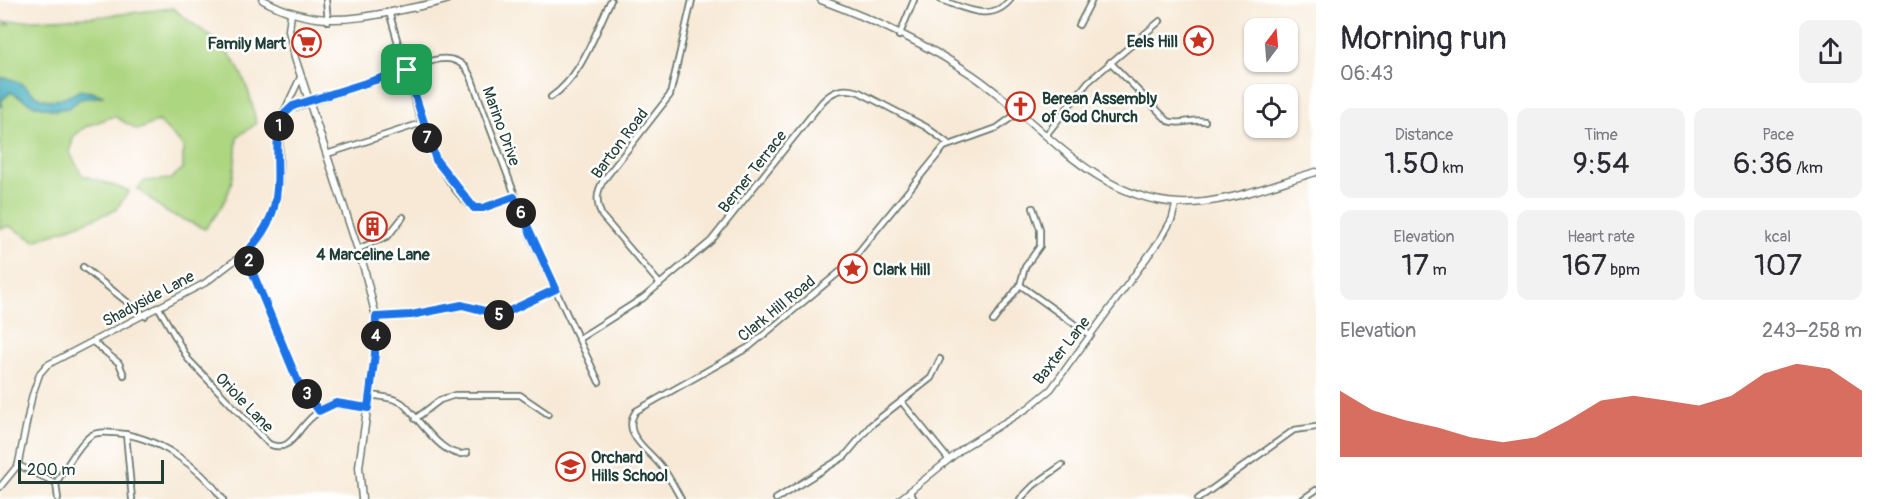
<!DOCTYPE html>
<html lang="en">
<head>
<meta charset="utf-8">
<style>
	body { margin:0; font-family:Pangolin,sans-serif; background:#f2f2f3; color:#2b2b33; height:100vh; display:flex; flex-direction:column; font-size:22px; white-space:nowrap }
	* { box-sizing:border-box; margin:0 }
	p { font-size:20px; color:#7c7c81 }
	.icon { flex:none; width:33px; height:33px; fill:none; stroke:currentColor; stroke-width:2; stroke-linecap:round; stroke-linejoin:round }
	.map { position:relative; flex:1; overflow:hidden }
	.side { display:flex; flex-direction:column; background:#fff; width:570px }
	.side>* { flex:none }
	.needle { width:39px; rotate:16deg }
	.buttons { position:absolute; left:1244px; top:18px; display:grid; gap:12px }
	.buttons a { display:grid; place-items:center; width:54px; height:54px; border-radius:12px; background:#fff; box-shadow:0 2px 4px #0004; font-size:30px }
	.scale { position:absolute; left:18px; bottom:15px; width:146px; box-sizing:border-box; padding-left:6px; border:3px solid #1f3d34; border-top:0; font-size:16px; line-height:21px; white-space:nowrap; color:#1f3d34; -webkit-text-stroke:4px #fff; paint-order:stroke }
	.pin { position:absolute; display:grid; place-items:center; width:51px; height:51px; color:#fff; margin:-26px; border-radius:12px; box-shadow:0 3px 9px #0006 }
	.km { position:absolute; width:30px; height:30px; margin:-15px; border-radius:50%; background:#222; color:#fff; font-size:16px; line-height:30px; text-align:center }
	.round { display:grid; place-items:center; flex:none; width:63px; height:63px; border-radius:12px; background:#f2f2f3 }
	.headline { display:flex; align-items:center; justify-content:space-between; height:102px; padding:0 24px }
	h1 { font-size:33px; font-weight:600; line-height:45px }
	.metrics { display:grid; grid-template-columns:repeat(3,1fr); gap:9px; height:102px; padding:6px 24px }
	.metrics div { display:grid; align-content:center; border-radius:12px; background:#f2f2f3; text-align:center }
	.metrics b { font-size:30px; font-weight:600 }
	.metrics small { font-size:16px; font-weight:400 }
	.metrics p { font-size:16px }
	.chart { height:168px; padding:12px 24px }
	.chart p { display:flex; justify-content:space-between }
	.chart svg { width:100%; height:108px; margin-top:6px; fill:#c8321e; opacity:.7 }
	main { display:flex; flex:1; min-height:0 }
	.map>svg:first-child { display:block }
	.green { fill:#add681; stroke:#668a5a; stroke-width:1.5 }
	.water { fill:#40acbe; stroke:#307479; stroke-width:1.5 }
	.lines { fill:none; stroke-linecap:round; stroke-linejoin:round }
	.minor-casing { stroke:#6b796d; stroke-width:8 }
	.tertiary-casing { stroke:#6b796d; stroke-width:8 }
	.secondary-casing { stroke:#6b796d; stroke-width:9 }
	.minor { stroke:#fff; stroke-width:4.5 }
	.tertiary { stroke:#fff; stroke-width:5 }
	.secondary { stroke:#fff; stroke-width:6 }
	.route-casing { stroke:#fff; stroke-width:12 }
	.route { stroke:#1a73e8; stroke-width:8 }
	.labels { text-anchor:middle; stroke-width:5; stroke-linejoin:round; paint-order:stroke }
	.poi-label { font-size:16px; font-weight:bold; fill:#1f3d34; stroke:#fff; text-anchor:start }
	.street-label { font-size:16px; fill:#1f3d34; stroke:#fff }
</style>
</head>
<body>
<main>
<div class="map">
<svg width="1316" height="499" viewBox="0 0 1316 499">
	<rect width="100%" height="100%" fill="#fff"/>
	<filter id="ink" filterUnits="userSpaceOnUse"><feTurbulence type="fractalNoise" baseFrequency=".0167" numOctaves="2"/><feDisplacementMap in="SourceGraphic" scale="12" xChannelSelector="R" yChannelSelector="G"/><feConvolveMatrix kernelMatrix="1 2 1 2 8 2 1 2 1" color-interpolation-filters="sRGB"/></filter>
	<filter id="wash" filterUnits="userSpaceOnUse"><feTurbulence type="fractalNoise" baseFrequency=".008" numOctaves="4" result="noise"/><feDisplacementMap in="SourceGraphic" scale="24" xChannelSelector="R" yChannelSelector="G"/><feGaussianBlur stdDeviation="1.35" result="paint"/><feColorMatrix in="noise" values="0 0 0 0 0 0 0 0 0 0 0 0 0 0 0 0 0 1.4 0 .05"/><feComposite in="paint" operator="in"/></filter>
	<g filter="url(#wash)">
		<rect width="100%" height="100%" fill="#f7e9d6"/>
		<path class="green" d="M173 8C186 20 200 28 214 39 240 59 251 92 256 124L237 137C234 180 233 196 205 229L168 213 138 189 145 181 171 179 183 168V146L158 121 138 130 114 116 85 127 73 137 70 153 82 175 129 191 116 210 35 241 9 226 0 229 1 101 11 92 31 104 55 110 69 108 80 99 102 96C81 82 72 103 55 101 50 100 41 99 36 97 22 91 18 77 0 78V26L10 24 1 22 104 16Z"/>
		<path class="water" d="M0 78C36 76 29 119 81 90L104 96 80 99 69 108 55 110 31 104 11 92 1 101 3 106H0Z"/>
	</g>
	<g filter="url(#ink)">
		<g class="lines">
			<defs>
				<g id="minor">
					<path d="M326 0 328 21"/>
					<path d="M941 0C965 8 991 23 1010 0"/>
					<path d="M389 12C406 66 427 176 474 208H483L514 197"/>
					<path d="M1079 25 1092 0"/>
					<path d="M899 36 914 0"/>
					<path d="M1110 62 1168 121C1181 126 1192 118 1205 121"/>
					<path d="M551 97C582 76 595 33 611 0"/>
					<path d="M285 111 435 60C451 56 464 61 471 77L531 238 599 382"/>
					<path d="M1046 135 1088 82 1160 21"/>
					<path d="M327 154 422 123"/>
					<path d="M358 249 388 236 403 217"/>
					<path d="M245 253 298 382 319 412"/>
					<path d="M83 267 145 316"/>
					<path d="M660 284 602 216C596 203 596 193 603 181L670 95 692 0"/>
					<path d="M1020 285 1091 336"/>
					<path d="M159 308 188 359 269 444C289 453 295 434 307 422 313 415 322 409 330 404L368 408"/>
					<path d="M376 317 411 315 462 305 501 315 556 289"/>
					<path d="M993 321 1020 285 1025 267 1040 246V229L1033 208"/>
					<path d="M580 338 643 298 711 241 822 102C833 90 844 87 859 92L926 127 949 144"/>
					<path d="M93 342 119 363 124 375"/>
					<path d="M370 395C380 397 393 397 402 403 418 416 443 461 467 453"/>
					<path d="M901 401 949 460"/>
					<path d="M415 419 440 400 455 395H520L548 414"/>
					<path d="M126 434 132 499"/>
					<path d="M18 465 56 483 58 499"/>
					<path d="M56 483C64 471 80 441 92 435 99 431 108 433 115 433 157 436 199 466 223 499"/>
					<path d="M910 492 914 499"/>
					<path d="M681 499C675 488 669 476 661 466 649 450 620 434 636 411L749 347 848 265 944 147 997 128 1019 112"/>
					<path d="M776 499 845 456 871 425 931 378 940 359"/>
					<path d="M1020 499 1034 485 1062 465"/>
					<path d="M1198 499 1294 430 1316 427"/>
					<path d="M1303 499 1316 490"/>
				</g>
				<g id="tertiary">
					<path d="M0 487 18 465 32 396 40 373 47 365 205 283 250 249 262 234 273 210 279 181 280 120 301 76"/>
					<path d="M900 499 966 446 1028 408 1051 389 1162 237 1172 219 1176 203"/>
				</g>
				<g id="secondary">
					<path d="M263 0C311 26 345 21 397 11 413 7 430 5 446 0"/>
					<path d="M821 0C872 19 926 44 971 74 1040 120 1090 198 1179 203 1224 205 1273 184 1316 172"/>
					<path d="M291 14 289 30 295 58 364 268 376 317 375 354 359 467 362 499"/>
				</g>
			</defs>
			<use href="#minor" class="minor-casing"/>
			<use href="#tertiary" class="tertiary-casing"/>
			<use href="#secondary" class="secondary-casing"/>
			<use href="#minor" class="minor"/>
			<use href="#tertiary" class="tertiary"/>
			<use href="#secondary" class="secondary"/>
		</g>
	</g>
	<g class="lines" filter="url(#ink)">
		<defs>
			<path id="route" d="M407 70 436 160 474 208H483L514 197 556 289 501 315 462 305 411 315 376 317 375 354 368 408 336 403 319 411 298 382 245 254C294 203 270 174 280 118L293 106Z"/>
		</defs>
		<use href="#route" class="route-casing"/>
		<use href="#route" class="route"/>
	</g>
	<defs>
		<symbol id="sight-ring" viewBox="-11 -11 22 22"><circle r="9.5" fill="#fff" stroke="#c8321e" stroke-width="1.5"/><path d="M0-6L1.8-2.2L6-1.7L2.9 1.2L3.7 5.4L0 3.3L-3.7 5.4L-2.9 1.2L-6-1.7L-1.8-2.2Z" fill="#c8321e"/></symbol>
		<symbol id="supermarket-ring" viewBox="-11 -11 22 22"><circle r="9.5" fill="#fff" stroke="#c8321e" stroke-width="1.5"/><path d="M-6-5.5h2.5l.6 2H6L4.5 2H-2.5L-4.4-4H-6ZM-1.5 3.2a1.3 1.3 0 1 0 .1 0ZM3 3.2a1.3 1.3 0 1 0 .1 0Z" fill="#c8321e"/></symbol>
		<symbol id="church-ring" viewBox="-11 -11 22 22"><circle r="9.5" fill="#fff" stroke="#c8321e" stroke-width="1.5"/><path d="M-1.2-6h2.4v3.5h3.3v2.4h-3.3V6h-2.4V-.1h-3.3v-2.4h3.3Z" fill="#c8321e"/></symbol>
		<symbol id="building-ring" viewBox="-11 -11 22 22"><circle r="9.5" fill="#fff" stroke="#c8321e" stroke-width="1.5"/><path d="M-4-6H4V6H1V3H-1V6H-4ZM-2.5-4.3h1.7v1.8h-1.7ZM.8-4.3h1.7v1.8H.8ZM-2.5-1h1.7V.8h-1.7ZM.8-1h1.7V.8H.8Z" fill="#c8321e"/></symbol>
		<symbol id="school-ring" viewBox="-11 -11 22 22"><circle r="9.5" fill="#fff" stroke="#c8321e" stroke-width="1.5"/><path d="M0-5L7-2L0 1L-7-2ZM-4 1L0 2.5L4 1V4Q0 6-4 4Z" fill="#c8321e"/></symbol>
	</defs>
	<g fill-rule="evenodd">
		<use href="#sight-ring" x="1182" y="24" width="33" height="33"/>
		<use href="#supermarket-ring" x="290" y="26" width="33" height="33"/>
		<use href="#church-ring" x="1004" y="90" width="33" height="33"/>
		<use href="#building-ring" x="356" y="210" width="33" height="33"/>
		<use href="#sight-ring" x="836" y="252" width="33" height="33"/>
		<use href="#school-ring" x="554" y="450" width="33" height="33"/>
	</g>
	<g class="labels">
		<g class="poi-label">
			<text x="1178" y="47" text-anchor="end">Eels Hill</text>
			<text x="286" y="49" text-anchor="end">Family Mart</text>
			<text x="1042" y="104">Berean Assembly<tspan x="1042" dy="18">of God Church</tspan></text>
			<text x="373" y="260" text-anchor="middle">4 Marceline Lane</text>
			<text x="873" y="275">Clark Hill</text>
			<text x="591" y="463">Orchard<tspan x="591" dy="18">Hills School</tspan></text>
		</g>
		<g class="street-label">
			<text transform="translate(502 126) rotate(70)" y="6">Marino Drive</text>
			<text transform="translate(619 143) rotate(-53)" y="6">Barton Road</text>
			<text transform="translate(752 171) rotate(-52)" y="6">Berner Terrace</text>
			<text transform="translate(148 298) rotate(-28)" y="6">Shadyside Lane</text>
			<text transform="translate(776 308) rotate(-39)" y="6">Clark Hill Road</text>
			<text transform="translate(1061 350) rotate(-52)" y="6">Baxter Lane</text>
			<text transform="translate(245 402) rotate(46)" y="6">Oriole Lane</text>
		</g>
	</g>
</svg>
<div class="buttons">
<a><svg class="needle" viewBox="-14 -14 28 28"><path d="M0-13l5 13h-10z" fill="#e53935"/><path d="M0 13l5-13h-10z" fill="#7c7c81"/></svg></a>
<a><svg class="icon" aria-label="locate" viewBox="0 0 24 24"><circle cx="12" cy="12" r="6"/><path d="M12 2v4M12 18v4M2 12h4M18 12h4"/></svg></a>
</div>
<div class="scale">200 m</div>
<div class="pin" style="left:407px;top:70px;background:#1e9e55"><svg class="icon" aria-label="arrive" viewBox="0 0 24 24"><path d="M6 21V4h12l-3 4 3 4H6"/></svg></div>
<b class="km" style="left:279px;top:126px">1</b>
<b class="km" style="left:249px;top:261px">2</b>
<b class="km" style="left:307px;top:394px">3</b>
<b class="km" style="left:376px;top:336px">4</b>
<b class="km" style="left:499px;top:315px">5</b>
<b class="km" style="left:521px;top:213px">6</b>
<b class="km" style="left:427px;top:138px">7</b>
</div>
<section class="side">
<div class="headline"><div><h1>Morning run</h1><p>06:43</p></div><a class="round"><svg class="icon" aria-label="share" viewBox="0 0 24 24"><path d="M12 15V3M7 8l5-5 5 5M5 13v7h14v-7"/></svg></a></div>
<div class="metrics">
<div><p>Distance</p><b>1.50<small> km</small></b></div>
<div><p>Time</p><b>9:54</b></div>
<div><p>Pace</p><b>6:36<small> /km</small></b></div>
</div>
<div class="metrics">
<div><p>Elevation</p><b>17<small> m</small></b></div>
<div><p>Heart rate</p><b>167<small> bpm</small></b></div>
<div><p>kcal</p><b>107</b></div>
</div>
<div class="chart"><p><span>Elevation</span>243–258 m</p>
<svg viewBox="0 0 160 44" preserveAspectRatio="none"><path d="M0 44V17L10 25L20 29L30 32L40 36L50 38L60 36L70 29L80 21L90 19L100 21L110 23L120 19L130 10L140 6L150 8L160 17V44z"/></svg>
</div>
</section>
</main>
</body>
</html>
